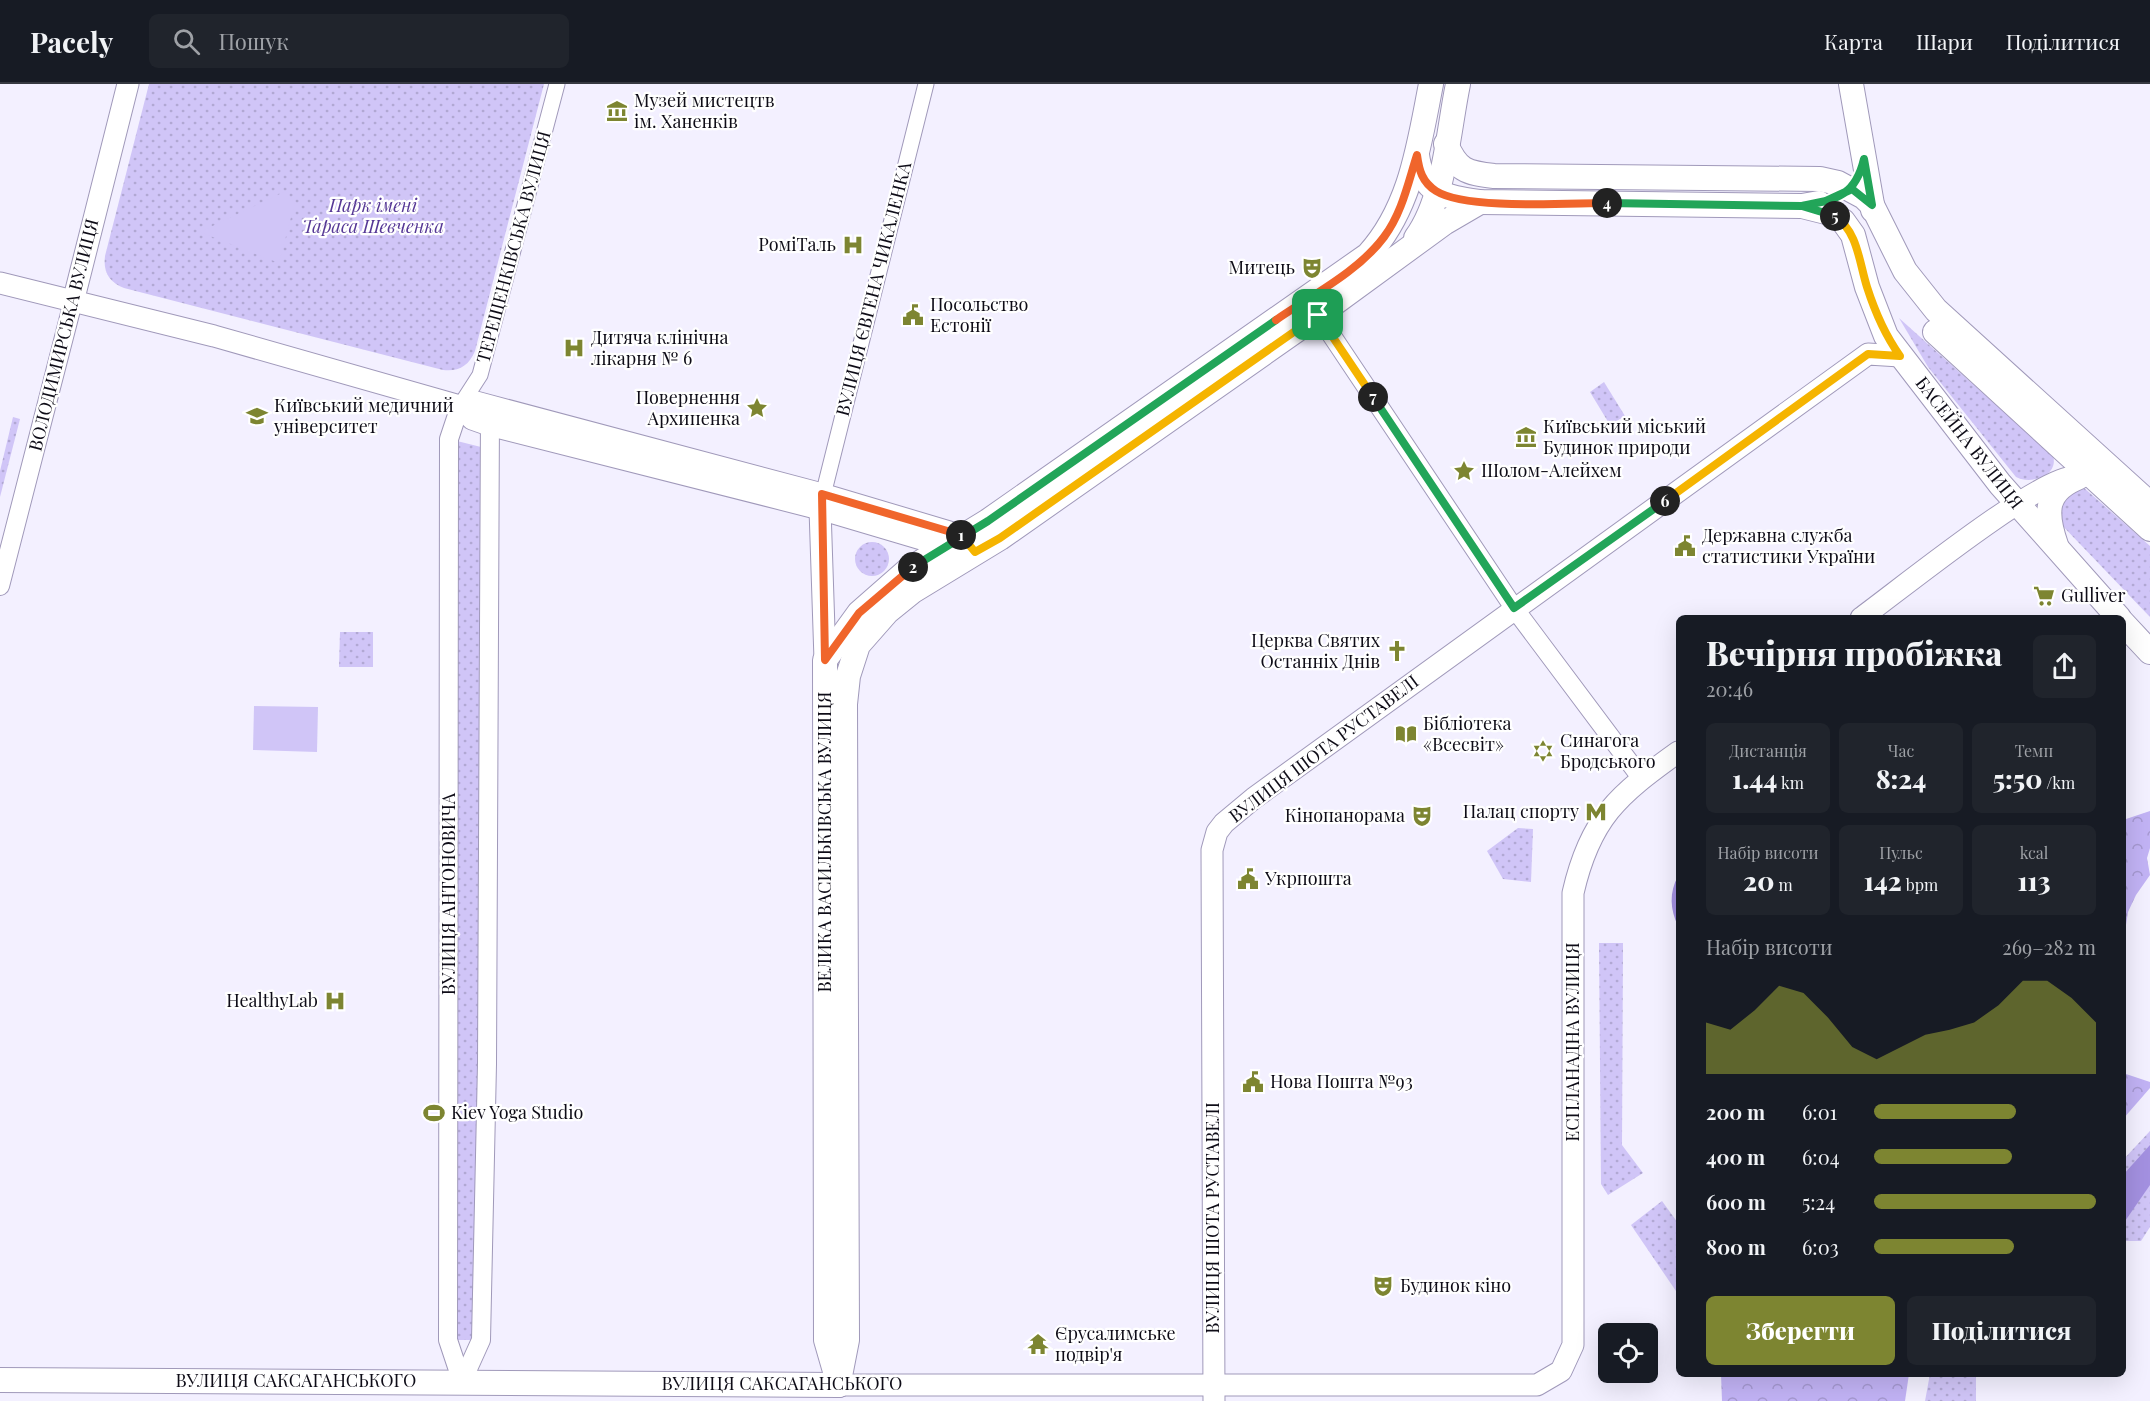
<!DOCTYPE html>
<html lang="uk">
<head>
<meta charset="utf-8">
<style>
	body { margin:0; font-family:"Playfair Display",serif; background:#20242c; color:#f1f3f6; height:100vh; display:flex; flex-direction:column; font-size:22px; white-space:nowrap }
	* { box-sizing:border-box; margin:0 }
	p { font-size:20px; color:#9ea1a6 }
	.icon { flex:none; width:33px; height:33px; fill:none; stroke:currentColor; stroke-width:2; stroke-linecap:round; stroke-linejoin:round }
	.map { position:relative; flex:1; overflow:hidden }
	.sheet { position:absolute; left:1676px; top:531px; width:450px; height:762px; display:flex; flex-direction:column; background:#171b24; border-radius:9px; box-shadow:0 6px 24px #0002 }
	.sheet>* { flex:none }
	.controls { position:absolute; left:1598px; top:1239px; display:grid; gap:12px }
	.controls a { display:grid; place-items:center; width:60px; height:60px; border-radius:9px; background:#171b24; box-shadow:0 6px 24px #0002; font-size:30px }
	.pin { position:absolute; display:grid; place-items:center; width:51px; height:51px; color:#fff; margin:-26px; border-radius:12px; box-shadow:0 3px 9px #0006 }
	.km { position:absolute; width:30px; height:30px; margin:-15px; border-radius:50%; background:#222; color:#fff; font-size:16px; line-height:30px; text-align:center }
	.round { display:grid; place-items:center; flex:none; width:63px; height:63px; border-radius:9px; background:#20242c }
	.head { display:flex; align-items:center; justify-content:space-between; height:102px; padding:0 30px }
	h1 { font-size:33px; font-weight:800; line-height:45px }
	.stats { display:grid; grid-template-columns:repeat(3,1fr); gap:9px; height:102px; padding:6px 30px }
	.stats div { display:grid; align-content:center; border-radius:9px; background:#20242c; text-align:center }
	.stats b { font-size:26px; font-weight:800 }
	.stats small { font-size:16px; font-weight:400 }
	.stats p { font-size:16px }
	.chart { height:168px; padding:12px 30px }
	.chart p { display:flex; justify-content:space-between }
	.chart svg { width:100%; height:108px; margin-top:6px; fill:#7d8531; opacity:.7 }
	.primary-button { display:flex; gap:12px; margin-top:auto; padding:12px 30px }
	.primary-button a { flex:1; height:69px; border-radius:9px; background:#7d8531; color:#fff; font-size:24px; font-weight:800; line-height:69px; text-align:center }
	.primary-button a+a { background:#20242c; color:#f1f3f6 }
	ul { padding:0 30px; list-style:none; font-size:20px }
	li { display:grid; grid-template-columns:96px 72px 1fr; align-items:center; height:45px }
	li i { height:15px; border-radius:8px; background:#7d8531 }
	header { display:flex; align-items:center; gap:36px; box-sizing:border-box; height:84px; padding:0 30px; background:#171b24; border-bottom:2px solid #363941 }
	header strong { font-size:28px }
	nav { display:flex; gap:33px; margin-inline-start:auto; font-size:21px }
	.search { width:420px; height:54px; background:#20242c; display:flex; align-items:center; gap:15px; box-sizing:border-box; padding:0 21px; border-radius:9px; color:#9ea1a6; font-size:22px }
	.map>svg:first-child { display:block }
	.grass { fill:url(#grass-dots) }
	.forest { fill:url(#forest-crowns) }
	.pitch { fill:#d0c5f7 }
	.water { fill:#a390e0 }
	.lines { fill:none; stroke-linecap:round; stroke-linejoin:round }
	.minor-casing { stroke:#a099ba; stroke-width:17 }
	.tertiary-casing { stroke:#a099ba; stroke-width:20 }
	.secondary-casing { stroke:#a099ba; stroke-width:23 }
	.primary-casing { stroke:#a099ba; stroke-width:26 }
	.minor { stroke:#fff; stroke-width:15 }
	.tertiary { stroke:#fff; stroke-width:18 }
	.secondary { stroke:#fff; stroke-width:21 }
	.primary { stroke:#fff; stroke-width:24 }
	.split-1-casing { stroke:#fff; stroke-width:12 }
	.split-2-casing { stroke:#fff; stroke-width:12 }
	.split-3-casing { stroke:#fff; stroke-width:12 }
	.split-4-casing { stroke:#fff; stroke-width:12 }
	.split-5-casing { stroke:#fff; stroke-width:12 }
	.split-6-casing { stroke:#fff; stroke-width:12 }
	.split-7-casing { stroke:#fff; stroke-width:12 }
	.split-8-casing { stroke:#fff; stroke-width:12 }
	.split-1 { stroke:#f5b400; stroke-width:8 }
	.split-2 { stroke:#f0652b; stroke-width:8 }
	.split-3 { stroke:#22a559; stroke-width:8 }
	.split-4 { stroke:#f0652b; stroke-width:8 }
	.split-5 { stroke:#22a559; stroke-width:8 }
	.split-6 { stroke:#f5b400; stroke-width:8 }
	.split-7 { stroke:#22a559; stroke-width:8 }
	.split-8 { stroke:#f5b400; stroke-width:8 }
	.labels { text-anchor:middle; stroke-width:4.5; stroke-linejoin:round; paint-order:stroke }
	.poi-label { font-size:18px; fill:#0e0c17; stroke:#fff; text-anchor:start }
	.park-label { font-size:18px; font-style:italic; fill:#563896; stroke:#fff }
	.street-label { font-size:18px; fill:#0e0c17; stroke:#fff }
</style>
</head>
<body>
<header>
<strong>Pacely</strong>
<div class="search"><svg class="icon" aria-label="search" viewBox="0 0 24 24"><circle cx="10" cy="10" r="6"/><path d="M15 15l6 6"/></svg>Пошук</div>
<nav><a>Карта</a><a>Шари</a><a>Поділитися</a></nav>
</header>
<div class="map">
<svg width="2150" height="1317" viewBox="0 0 2150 1317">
	<defs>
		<pattern id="grass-dots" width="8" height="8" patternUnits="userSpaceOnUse" patternTransform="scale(1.5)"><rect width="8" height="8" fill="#d0c5f7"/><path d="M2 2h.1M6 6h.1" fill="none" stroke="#b1a8d3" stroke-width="1.8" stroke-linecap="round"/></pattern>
		<pattern id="forest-crowns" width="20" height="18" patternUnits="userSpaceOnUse" patternTransform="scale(1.5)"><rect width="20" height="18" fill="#c1b2f4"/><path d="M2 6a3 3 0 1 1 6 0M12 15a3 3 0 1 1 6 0" fill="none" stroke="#a598d0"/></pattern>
	</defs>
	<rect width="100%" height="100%" fill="#f3f0ff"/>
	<g class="grass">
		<path d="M149 0H544L475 267C469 282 458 288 443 286L124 204C109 198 103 188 105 172Z"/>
		<path d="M1899 234 2053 372C2059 392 2031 401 2016 393L1928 283Z"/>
		<path d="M1604 298 1625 332 1610 341 1590 308Z"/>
		<path d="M13 333 20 335 0 413V387Z"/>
		<path d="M449 355 489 365 481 1256H448Z"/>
		<path d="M2083 403 2150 462V533L2056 435 2055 414Z"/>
		<circle cx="872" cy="475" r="17"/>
		<path d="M340 548H373V583H339Z"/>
		<path d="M1518 744 1533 745 1531 798 1503 795 1487 767Z"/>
		<path d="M1599 859H1623L1622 1061 1643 1089 1608 1111 1601 1100Z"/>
		<path d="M2150 1047V1143L2141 1157H2123L2122 1077Z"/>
		<path d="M1662 1117 1678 1139V1210L1631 1141Z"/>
		<path d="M1930 1290H1976V1317H1925Z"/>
	</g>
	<g class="forest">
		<path d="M2150 727V764L2147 774 2150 791 2136 811 2128 828 2123 860V736Z"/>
		<path d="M2123 989 2150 998V1004L2123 1035Z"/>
		<path d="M1721 1290H1909L1905 1317H1722Z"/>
	</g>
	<g class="pitch">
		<path d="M284 108 295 118 279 179 200 148Z"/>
		<path d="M254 622 318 623 317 668 253 666Z"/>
	</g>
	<g class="water">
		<path d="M1678 792V842C1670 825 1669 809 1678 792Z"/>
		<path d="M2150 1061V1101L2123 1140V1091Z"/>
	</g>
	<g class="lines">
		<defs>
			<g id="minor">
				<path d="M460 322 480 291 557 0"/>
				<path d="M821 419 926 0"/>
			</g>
			<g id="tertiary">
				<path d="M1318 231 1514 524 1642 695"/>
				<path d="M460 322 449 355 448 1256 462 1298"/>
				<path d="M0 502 73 218"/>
				<path d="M462 1298 481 1256 487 980 490 329"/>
			</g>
			<g id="secondary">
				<path d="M0 199 214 252 460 322 476 318 822 410 963 452 971 463"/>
				<path d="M73 218 128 0"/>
				<path d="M460 322 472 335 489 341 820 425 955 465"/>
				<path d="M820 425 825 576"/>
				<path d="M1861 534C1897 508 2040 392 2074 393"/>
				<path d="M839 1301H1537L1561 1287 1573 1261V809C1590 734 1618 711 1678 668"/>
				<path d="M1214 1317 1212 766 1217 748 1224 739 1254 714 1868 270 1900 272"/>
			</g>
			<g id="primary">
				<path d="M1851 0 1873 126"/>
				<path d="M1446 60C1457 86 1466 89 1494 92L1820 95 1838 99 1864 113 1872 121 1905 187 1936 226 2150 420"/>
				<path d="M1417 71C1422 110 1446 113 1480 118L1802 122 1819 119"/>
				<path d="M1802 122 1830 129 1843 137 1853 151 1867 203 1886 252 2000 400 2119 534"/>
				<path d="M1416 154C1445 114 1448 48 1458 0"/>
				<path d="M1935 248 2150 445"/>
				<path d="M2056 461C2045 429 2044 407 2079 393"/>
				<path d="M2122 538 2150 568"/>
				<path d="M0 1296 839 1301"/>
				<path d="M839 1297 847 1256 845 620 848 592 858 561 887 528 913 507 1000 454 1318 231 1444 139 1480 118"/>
				<path d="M839 1301 826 1256 825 576 859 529 908 486 988 437 1368 171C1411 124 1419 61 1431 0"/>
			</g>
		</defs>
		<use href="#minor" class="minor-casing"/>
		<use href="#tertiary" class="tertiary-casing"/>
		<use href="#secondary" class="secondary-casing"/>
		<use href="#primary" class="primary-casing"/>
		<use href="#minor" class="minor"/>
		<use href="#tertiary" class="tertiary"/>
		<use href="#secondary" class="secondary"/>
		<use href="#primary" class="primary"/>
	</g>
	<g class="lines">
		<defs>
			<path id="split-1" d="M961 451 975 468 1000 454 1318 231"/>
			<path id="split-2" d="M913 483 859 529 825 576 822 410 961 451"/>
			<path id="split-3" d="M913 483 988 437 1276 236"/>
			<path id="split-4" d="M1276 236C1312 211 1358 188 1384 153 1402 129 1408 99 1417 71 1419 86 1422 98 1436 107 1466 126 1568 119 1607 119"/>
			<path id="split-5" d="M1607 119 1802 122 1826 117 1852 105 1872 121 1864 75C1855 113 1836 115 1802 122L1835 132"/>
			<path id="split-6" d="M1665 417 1868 270 1900 272C1885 251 1875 228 1867 203 1859 178 1858 148 1835 132"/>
			<path id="split-7" d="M1373 313 1514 524 1665 417"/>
			<path id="split-8" d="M1318 231 1373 313"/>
		</defs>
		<use href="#split-1" class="split-1-casing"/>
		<use href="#split-2" class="split-2-casing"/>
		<use href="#split-3" class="split-3-casing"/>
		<use href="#split-4" class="split-4-casing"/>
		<use href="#split-5" class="split-5-casing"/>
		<use href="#split-6" class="split-6-casing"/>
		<use href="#split-7" class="split-7-casing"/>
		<use href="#split-8" class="split-8-casing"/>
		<use href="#split-1" class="split-1"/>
		<use href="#split-2" class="split-2"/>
		<use href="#split-3" class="split-3"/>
		<use href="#split-4" class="split-4"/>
		<use href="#split-5" class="split-5"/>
		<use href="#split-6" class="split-6"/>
		<use href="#split-7" class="split-7"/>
		<use href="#split-8" class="split-8"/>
	</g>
	<defs>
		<symbol id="museum-bare" viewBox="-9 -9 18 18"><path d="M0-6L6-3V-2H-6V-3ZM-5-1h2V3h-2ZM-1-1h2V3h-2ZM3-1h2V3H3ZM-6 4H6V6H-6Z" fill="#7d8531" stroke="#fff" stroke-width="2.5" paint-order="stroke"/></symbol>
		<symbol id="hospital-bare" viewBox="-9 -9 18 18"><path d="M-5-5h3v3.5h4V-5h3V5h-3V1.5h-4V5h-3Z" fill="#7d8531" stroke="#fff" stroke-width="2.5" paint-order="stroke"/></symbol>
		<symbol id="theatre-bare" viewBox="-9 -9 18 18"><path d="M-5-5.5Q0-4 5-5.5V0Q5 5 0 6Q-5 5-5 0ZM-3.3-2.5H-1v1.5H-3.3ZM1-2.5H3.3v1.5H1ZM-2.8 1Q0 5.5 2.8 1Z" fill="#7d8531" stroke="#fff" stroke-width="2.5" paint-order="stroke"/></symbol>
		<symbol id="civic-bare" viewBox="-9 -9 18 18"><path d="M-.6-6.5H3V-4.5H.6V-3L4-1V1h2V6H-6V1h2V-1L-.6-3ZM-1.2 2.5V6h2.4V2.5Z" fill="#7d8531" stroke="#fff" stroke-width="2.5" paint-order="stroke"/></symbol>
		<symbol id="sight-bare" viewBox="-9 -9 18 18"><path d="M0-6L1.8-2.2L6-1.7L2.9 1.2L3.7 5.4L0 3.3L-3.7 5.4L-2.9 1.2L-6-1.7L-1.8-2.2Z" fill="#7d8531" stroke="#fff" stroke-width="2.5" paint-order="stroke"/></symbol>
		<symbol id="university-bare" viewBox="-9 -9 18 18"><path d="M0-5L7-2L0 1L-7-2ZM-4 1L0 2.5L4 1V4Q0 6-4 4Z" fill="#7d8531" stroke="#fff" stroke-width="2.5" paint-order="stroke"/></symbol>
		<symbol id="supermarket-bare" viewBox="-9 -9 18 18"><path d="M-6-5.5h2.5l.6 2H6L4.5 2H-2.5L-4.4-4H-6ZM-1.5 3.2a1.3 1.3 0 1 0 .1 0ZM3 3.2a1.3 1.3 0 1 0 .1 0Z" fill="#7d8531" stroke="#fff" stroke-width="2.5" paint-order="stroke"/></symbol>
		<symbol id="church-bare" viewBox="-9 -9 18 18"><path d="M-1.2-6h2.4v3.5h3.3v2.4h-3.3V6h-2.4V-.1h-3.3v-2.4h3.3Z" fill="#7d8531" stroke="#fff" stroke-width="2.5" paint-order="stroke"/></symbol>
		<symbol id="library-bare" viewBox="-9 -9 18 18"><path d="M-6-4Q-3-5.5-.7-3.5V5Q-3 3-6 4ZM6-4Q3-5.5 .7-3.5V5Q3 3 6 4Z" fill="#7d8531" stroke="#fff" stroke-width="2.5" paint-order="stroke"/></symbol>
		<symbol id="synagogue-bare" viewBox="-9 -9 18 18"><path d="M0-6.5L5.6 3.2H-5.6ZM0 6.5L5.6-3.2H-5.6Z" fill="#7d8531" stroke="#fff" stroke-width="2.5" paint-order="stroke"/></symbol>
		<symbol id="metro-bare" viewBox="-9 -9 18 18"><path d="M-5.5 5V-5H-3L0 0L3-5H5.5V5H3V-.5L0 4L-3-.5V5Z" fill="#7d8531" stroke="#fff" stroke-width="2.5" paint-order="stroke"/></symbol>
		<symbol id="stadium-bare" viewBox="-9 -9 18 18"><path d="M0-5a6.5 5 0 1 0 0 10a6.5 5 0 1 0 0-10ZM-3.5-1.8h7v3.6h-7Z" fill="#7d8531" stroke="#fff" stroke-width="2.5" paint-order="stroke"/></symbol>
		<symbol id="temple-bare" viewBox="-9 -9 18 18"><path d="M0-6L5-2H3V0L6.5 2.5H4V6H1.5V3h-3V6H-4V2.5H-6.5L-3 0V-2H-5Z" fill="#7d8531" stroke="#fff" stroke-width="2.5" paint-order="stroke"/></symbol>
	</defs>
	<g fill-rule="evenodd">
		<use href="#museum-bare" x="602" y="12" width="30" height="30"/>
		<use href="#hospital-bare" x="838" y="146" width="30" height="30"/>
		<use href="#theatre-bare" x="1297" y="169" width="30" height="30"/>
		<use href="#civic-bare" x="898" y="216" width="30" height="30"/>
		<use href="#hospital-bare" x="559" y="249" width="30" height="30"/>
		<use href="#sight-bare" x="742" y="309" width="30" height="30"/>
		<use href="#university-bare" x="242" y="317" width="30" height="30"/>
		<use href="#museum-bare" x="1511" y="338" width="30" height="30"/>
		<use href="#sight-bare" x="1449" y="372" width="30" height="30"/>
		<use href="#civic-bare" x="1670" y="447" width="30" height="30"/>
		<use href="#supermarket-bare" x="2029" y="497" width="30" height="30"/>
		<use href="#church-bare" x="1382" y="552" width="30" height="30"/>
		<use href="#library-bare" x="1391" y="635" width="30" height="30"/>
		<use href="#synagogue-bare" x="1528" y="652" width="30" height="30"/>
		<use href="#metro-bare" x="1581" y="713" width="30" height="30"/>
		<use href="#theatre-bare" x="1407" y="717" width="30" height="30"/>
		<use href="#civic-bare" x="1233" y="780" width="30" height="30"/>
		<use href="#hospital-bare" x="320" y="902" width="30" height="30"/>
		<use href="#civic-bare" x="1238" y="983" width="30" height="30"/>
		<use href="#stadium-bare" x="419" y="1014" width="30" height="30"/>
		<use href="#theatre-bare" x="1368" y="1187" width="30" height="30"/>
		<use href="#temple-bare" x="1023" y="1245" width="30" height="30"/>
	</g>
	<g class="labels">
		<g class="poi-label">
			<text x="634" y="23">Музей мистецтв<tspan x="634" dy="21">ім. Ханенків</tspan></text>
			<text x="836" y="167" text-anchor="end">РоміТаль</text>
			<text x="1295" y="190" text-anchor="end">Митець</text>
			<text x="930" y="227">Посольство<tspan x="930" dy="21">Естонії</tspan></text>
			<text x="591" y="260">Дитяча клінічна<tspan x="591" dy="21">лікарня № 6</tspan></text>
			<text x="740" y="320" text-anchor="end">Повернення<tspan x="740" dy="21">Архипенка</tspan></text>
			<text x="274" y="328">Київський медичний<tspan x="274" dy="21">університет</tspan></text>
			<text x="1543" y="349">Київський міський<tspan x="1543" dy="21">Будинок природи</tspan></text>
			<text x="1481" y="393">Шолом-Алейхем</text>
			<text x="1702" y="458">Державна служба<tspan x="1702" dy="21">статистики України</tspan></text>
			<text x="2061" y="518">Gulliver</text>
			<text x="1380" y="563" text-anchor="end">Церква Святих<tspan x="1380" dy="21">Останніх Днів</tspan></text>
			<text x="1423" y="646">Бібліотека<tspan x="1423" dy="21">«Всесвіт»</tspan></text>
			<text x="1560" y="663">Синагога<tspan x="1560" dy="21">Бродського</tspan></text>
			<text x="1579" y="734" text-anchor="end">Палац спорту</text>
			<text x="1405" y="738" text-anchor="end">Кінопанорама</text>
			<text x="1265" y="801">Укрпошта</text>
			<text x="318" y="923" text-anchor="end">HealthyLab</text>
			<text x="1270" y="1004">Нова Пошта №93</text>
			<text x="451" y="1035">Kiev Yoga Studio</text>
			<text x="1400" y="1208">Будинок кіно</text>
			<text x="1055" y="1256">Єрусалимське<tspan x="1055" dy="21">подвір'я</tspan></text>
		</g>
		<g class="park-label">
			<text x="373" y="128">Парк імені<tspan x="373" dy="21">Тараса Шевченка</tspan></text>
		</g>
		<g class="street-label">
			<text transform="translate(514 163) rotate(-75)" y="6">ТЕРЕЩЕНКІВСЬКА ВУЛИЦЯ</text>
			<text transform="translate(874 205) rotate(-76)" y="6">ВУЛИЦЯ ЄВГЕНА ЧИКАЛЕНКА</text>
			<text transform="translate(64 251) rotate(-76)" y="6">ВОЛОДИМИРСЬКА ВУЛИЦЯ</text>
			<text transform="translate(1969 359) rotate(52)" y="6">БАСЕЙНА ВУЛИЦЯ</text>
			<text transform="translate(1324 665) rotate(-37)" y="6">ВУЛИЦЯ ШОТА РУСТАВЕЛІ</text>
			<text transform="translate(825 758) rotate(-90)" y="6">ВЕЛИКА ВАСИЛЬКІВСЬКА ВУЛИЦЯ</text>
			<text transform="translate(449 810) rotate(-90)" y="6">ВУЛИЦЯ АНТОНОВИЧА</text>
			<text transform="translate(1573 958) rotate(-90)" y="6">ЕСПЛАНАДНА ВУЛИЦЯ</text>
			<text transform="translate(1213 1134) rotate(-90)" y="6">ВУЛИЦЯ ШОТА РУСТАВЕЛІ</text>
			<text x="296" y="1303">ВУЛИЦЯ САКСАГАНСЬКОГО</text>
			<text x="782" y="1306">ВУЛИЦЯ САКСАГАНСЬКОГО</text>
		</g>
	</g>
</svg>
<div class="controls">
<a><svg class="icon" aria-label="locate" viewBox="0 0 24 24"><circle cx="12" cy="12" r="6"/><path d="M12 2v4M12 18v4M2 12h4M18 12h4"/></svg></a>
</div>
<div class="pin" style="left:1318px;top:231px;background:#1e9e55"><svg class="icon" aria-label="arrive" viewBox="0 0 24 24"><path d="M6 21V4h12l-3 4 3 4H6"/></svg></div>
<b class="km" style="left:961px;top:451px">1</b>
<b class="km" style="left:913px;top:483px">2</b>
<b class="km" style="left:1607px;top:119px">4</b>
<b class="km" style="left:1835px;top:132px">5</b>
<b class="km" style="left:1665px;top:417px">6</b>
<b class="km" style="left:1373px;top:313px">7</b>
<section class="sheet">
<div class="head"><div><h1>Вечірня пробіжка</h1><p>20:46</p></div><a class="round"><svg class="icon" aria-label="share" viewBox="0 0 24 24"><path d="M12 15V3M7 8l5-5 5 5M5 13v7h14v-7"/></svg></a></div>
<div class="stats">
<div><p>Дистанція</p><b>1.44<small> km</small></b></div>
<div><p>Час</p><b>8:24</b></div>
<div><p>Темп</p><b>5:50<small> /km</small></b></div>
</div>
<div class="stats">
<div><p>Набір висоти</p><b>20<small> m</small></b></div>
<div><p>Пульс</p><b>142<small> bpm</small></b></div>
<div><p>kcal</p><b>113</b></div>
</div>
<div class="chart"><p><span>Набір висоти</span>269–282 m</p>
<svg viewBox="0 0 160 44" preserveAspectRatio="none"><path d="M0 44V23L10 26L20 18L30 8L40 11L50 21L60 33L70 38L80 33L90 28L100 26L110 23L120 16L130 6L140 6L150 13L160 23V44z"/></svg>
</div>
<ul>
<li><b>200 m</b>6:01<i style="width:64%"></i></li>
<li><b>400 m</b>6:04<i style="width:62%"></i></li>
<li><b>600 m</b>5:24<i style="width:100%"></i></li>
<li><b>800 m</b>6:03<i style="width:63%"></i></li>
</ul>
<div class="primary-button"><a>Зберегти</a><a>Поділитися</a></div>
</section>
</div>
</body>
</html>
